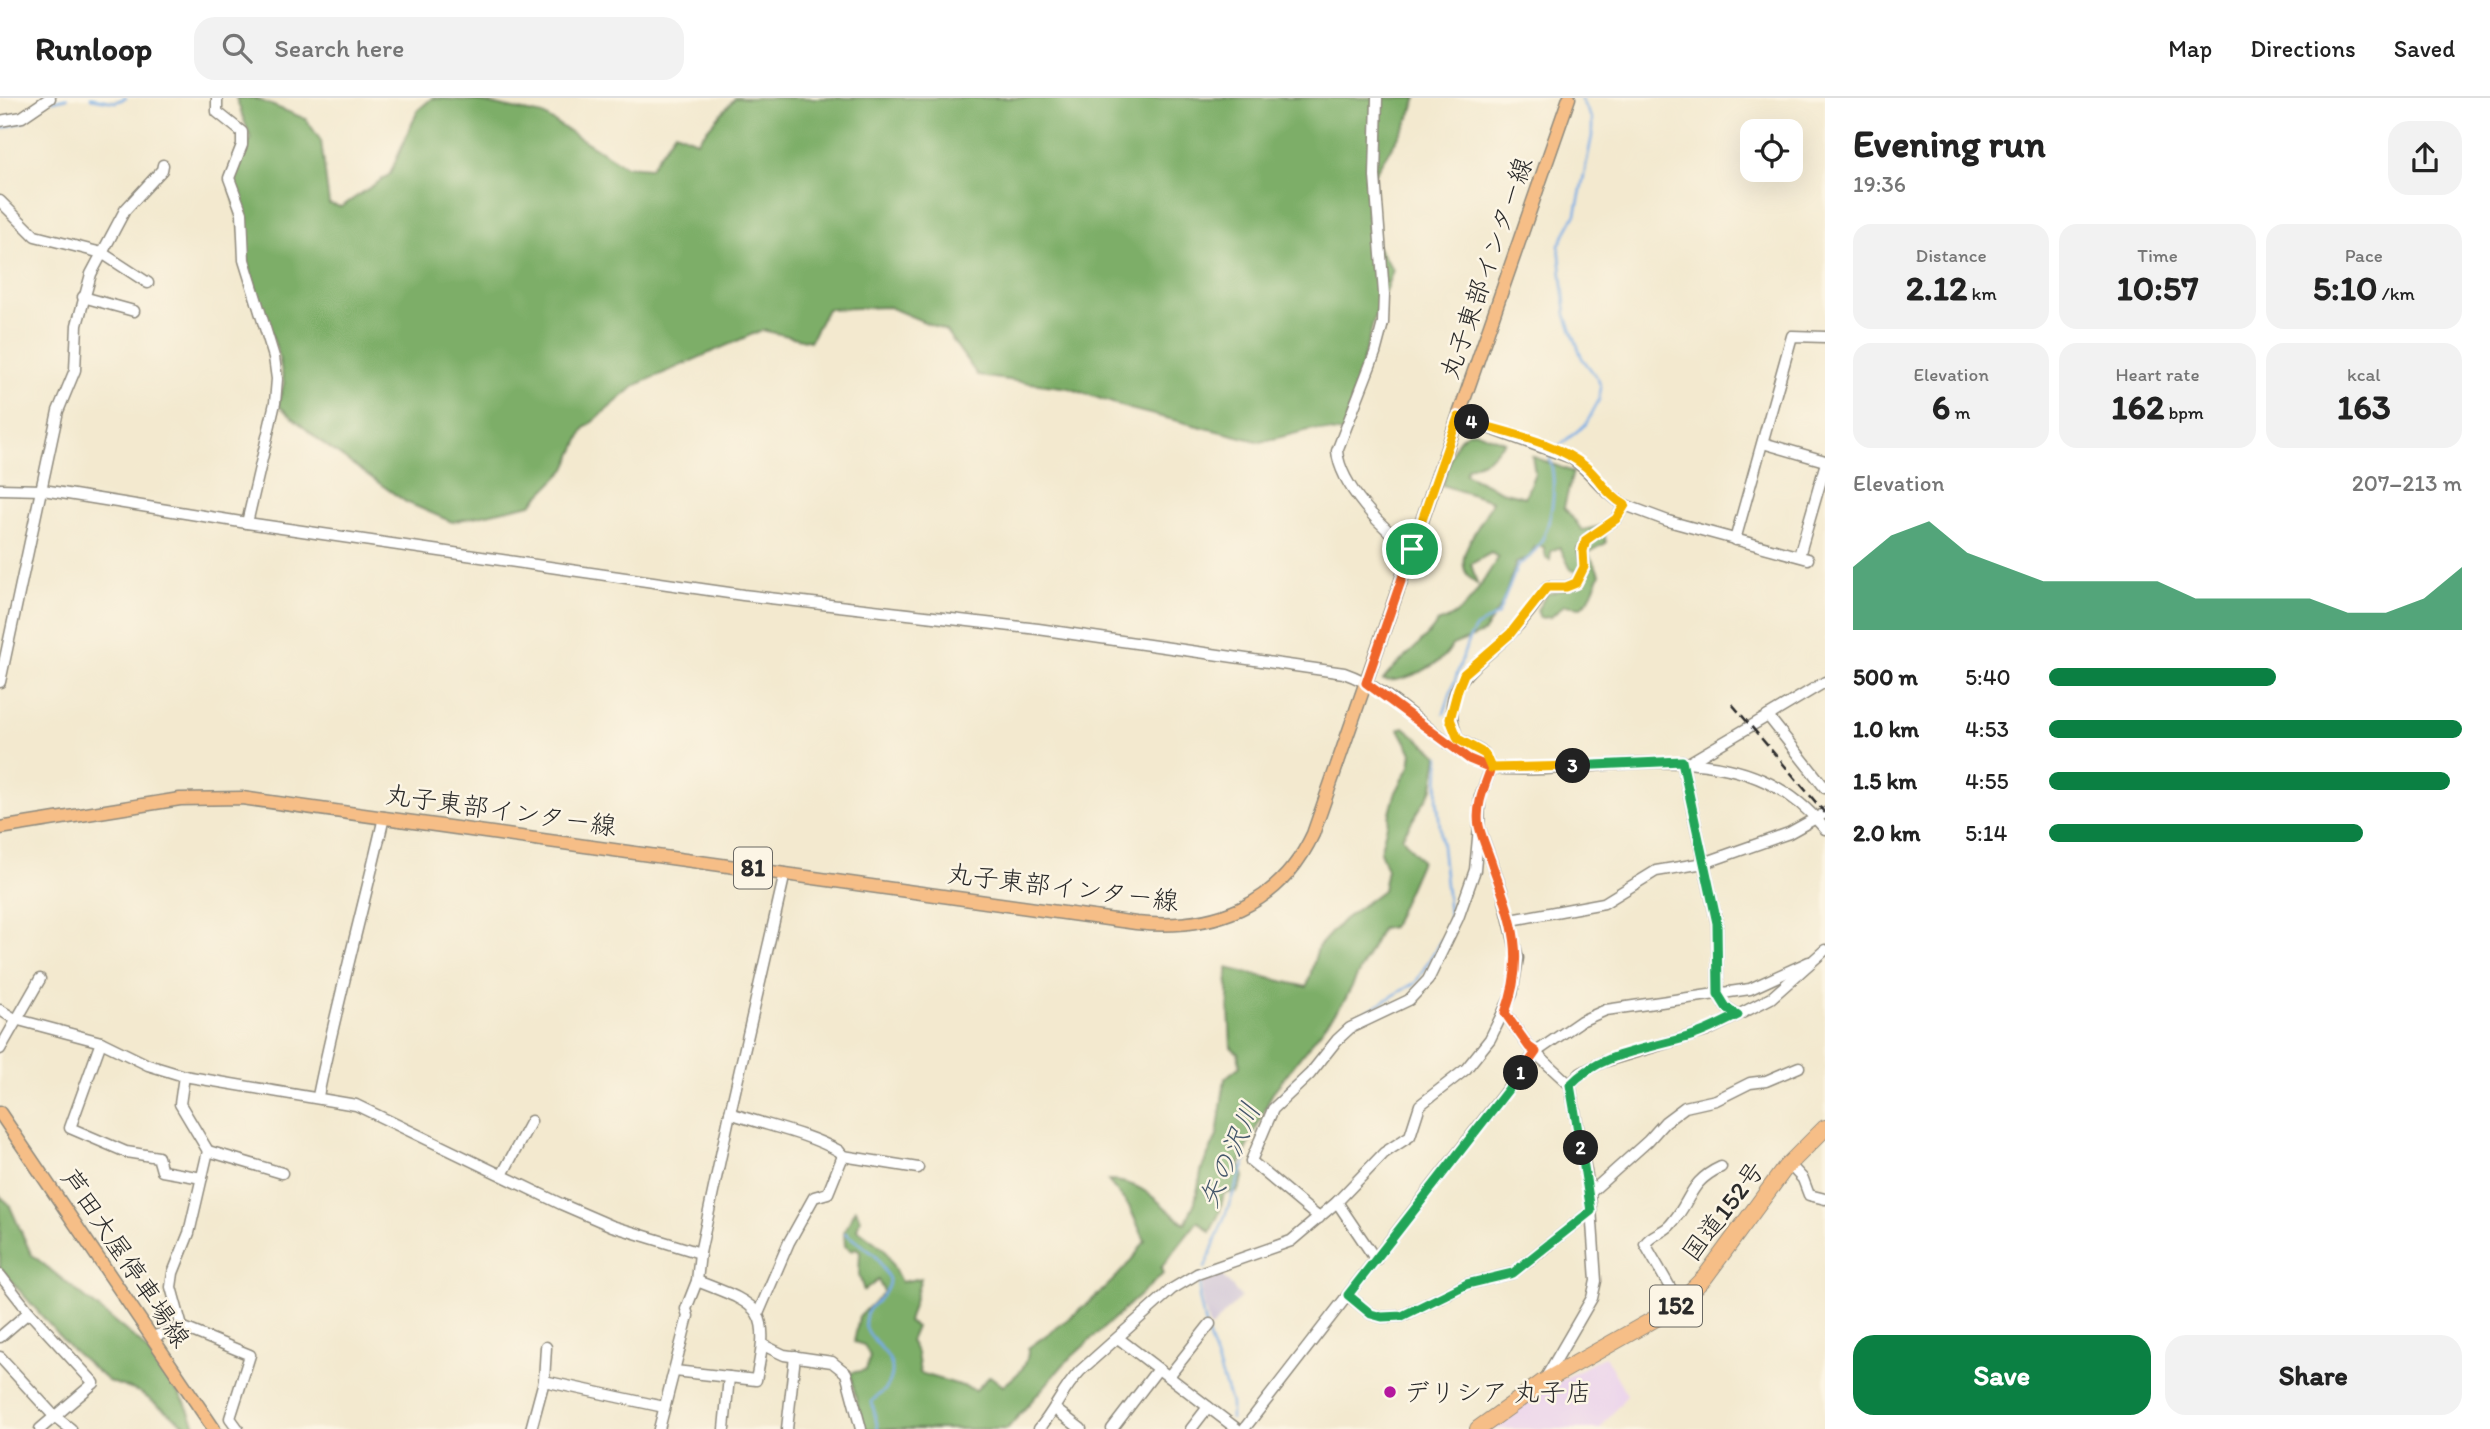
<!DOCTYPE html>
<html lang="en">
<head>
<meta charset="utf-8">
<style>
	body { margin:0; font-family:Itim,"Klee One",sans-serif; background:#f2f2f2; color:#222; height:100vh; display:flex; flex-direction:column; font-size:26px; white-space:nowrap }
	* { box-sizing:border-box; margin:0 }
	p { font-size:23px; color:#767676 }
	.icon { flex:none; width:38px; height:38px; fill:none; stroke:currentColor; stroke-width:2; stroke-linecap:round; stroke-linejoin:round }
	.map { position:relative; flex:1; overflow:hidden }
	.details { display:flex; flex-direction:column; background:#fff; width:665px }
	.details>* { flex:none }
	.buttons { position:absolute; left:1740px; top:21px; display:grid; gap:14px }
	.buttons a { display:grid; place-items:center; width:63px; height:63px; border-radius:14px; background:#fff; box-shadow:0 7px 28px #0002; font-size:35px }
	.pin { position:absolute; display:grid; place-items:center; width:60px; height:60px; color:#fff; margin:-30px; border:4px solid #fff; border-radius:50%; box-shadow:0 2px 7px #0007 }
	.km { position:absolute; width:35px; height:35px; margin:-18px; border-radius:50%; background:#222; color:#fff; font-size:19px; line-height:35px; text-align:center }
	.round { display:grid; place-items:center; flex:none; width:74px; height:74px; border-radius:21px; background:#f2f2f2 }
	.headline { display:flex; align-items:center; justify-content:space-between; height:119px; padding:0 28px }
	h1 { font-size:38px; font-weight:700; line-height:52px }
	.metrics { display:grid; grid-template-columns:repeat(3,1fr); gap:10px; height:119px; padding:7px 28px }
	.metrics div { display:grid; align-content:center; border-radius:18px; background:#f2f2f2; text-align:center }
	.metrics b { font-size:35px; font-weight:700 }
	.metrics small { font-size:19px; font-weight:400 }
	.metrics p { font-size:19px }
	.chart { height:196px; padding:14px 28px }
	.chart p { display:flex; justify-content:space-between }
	.chart svg { width:100%; height:126px; margin-top:7px; fill:#0b8043; opacity:.7 }
	.cta { display:flex; gap:14px; margin-top:auto; padding:14px 28px }
	.cta a { flex:1; height:80px; border-radius:21px; background:#0b8043; color:#fff; font-size:28px; font-weight:700; line-height:80px; text-align:center }
	.cta a+a { background:#f2f2f2; color:#222 }
	ul { padding:0 28px; list-style:none; font-size:23px }
	li { display:grid; grid-template-columns:112px 84px 1fr; align-items:center; height:52px }
	li i { height:18px; border-radius:9px; background:#0b8043 }
	header { display:flex; align-items:center; gap:42px; box-sizing:border-box; height:98px; padding:0 35px; background:#fff; border-bottom:2px solid #e0e0e0 }
	header strong { font-size:33px }
	nav { display:flex; gap:38px; margin-inline-start:auto; font-size:24px }
	.search { width:490px; height:63px; background:#f2f2f2; display:flex; align-items:center; gap:18px; box-sizing:border-box; padding:0 24px; border-radius:21px; color:#767676; font-size:26px }
	main { display:flex; flex:1; min-height:0 }
	.map>svg:first-child { display:block }
	.built { fill:#ead1ec }
	.industrial { fill:#cabfd6 }
	.forest { fill:#7dae68; stroke:#546c4a; stroke-width:2 }
	.lines { fill:none; stroke-linecap:round; stroke-linejoin:round }
	.stream { stroke:#78ace5; stroke-width:2.5 }
	.minor-casing { stroke:#8f8a7d; stroke-width:13 }
	.major-casing { stroke:#8f8a7d; stroke-width:15 }
	.highway-casing { stroke:#8f8a7d; stroke-width:18 }
	.minor { stroke:#fff; stroke-width:10 }
	.major { stroke:#f6be87; stroke-width:12 }
	.highway { stroke:#f6be87; stroke-width:16 }
	.rail { stroke:#2b2b2b; stroke-width:2.5; stroke-dasharray:10 5; stroke-linecap:butt }
	.split-1-casing { stroke:#fff; stroke-width:14 }
	.split-2-casing { stroke:#fff; stroke-width:14 }
	.split-3-casing { stroke:#fff; stroke-width:14 }
	.split-4-casing { stroke:#fff; stroke-width:14 }
	.split-5-casing { stroke:#fff; stroke-width:14 }
	.split-1 { stroke:#f0652b; stroke-width:9 }
	.split-2 { stroke:#22a559; stroke-width:9 }
	.split-3 { stroke:#22a559; stroke-width:9 }
	.split-4 { stroke:#f5b400; stroke-width:9 }
	.split-5 { stroke:#f5b400; stroke-width:9 }
	.poi-dot { fill:#b5179e; stroke:#fcf5e5; stroke-width:2.5 }
	.labels { text-anchor:middle; stroke-width:5; stroke-linejoin:round; paint-order:stroke }
	.shield { fill:#fcf5e5; stroke:#6a6863; stroke-width:2 }
	.shield-label { font-size:24px; font-weight:bold; fill:#2b2b2b }
	.street-label { font-size:26px; fill:#2b2b2b; stroke:#fcf5e5 }
	.poi-label { font-size:26px; fill:#2b2b2b; stroke:#fcf5e5; text-anchor:start }
	.water-label { font-size:28px; font-style:italic; fill:#46586c; stroke:#fcf5e5 }
</style>
</head>
<body>
<header>
<strong>Runloop</strong>
<div class="search"><svg class="icon" aria-label="search" viewBox="0 0 24 24"><circle cx="10" cy="10" r="6"/><path d="M15 15l6 6"/></svg>Search here</div>
<nav><a>Map</a><a>Directions</a><a>Saved</a></nav>
</header>
<main>
<div class="map">
<svg width="1825" height="1331" viewBox="0 0 1825 1331">
	<rect width="100%" height="100%" fill="#fcf5e5"/>
	<filter id="ink" filterUnits="userSpaceOnUse"><feTurbulence type="fractalNoise" baseFrequency=".0143" numOctaves="2"/><feDisplacementMap in="SourceGraphic" scale="14" xChannelSelector="R" yChannelSelector="G"/><feConvolveMatrix kernelMatrix="1 2 1 2 8 2 1 2 1" color-interpolation-filters="sRGB"/></filter>
	<filter id="wash" filterUnits="userSpaceOnUse"><feTurbulence type="fractalNoise" baseFrequency=".00686" numOctaves="4" result="noise"/><feDisplacementMap in="SourceGraphic" scale="28" xChannelSelector="R" yChannelSelector="G"/><feGaussianBlur stdDeviation="1.57" result="paint"/><feColorMatrix in="noise" values="0 0 0 0 0 0 0 0 0 0 0 0 0 0 0 0 0 1.4 0 .05"/><feComposite in="paint" operator="in"/></filter>
	<g filter="url(#wash)">
		<rect width="100%" height="100%" fill="#f3e9cf"/>
		<path class="built" d="M1605 1258 1627 1297 1600 1331H1487L1538 1295Z"/>
		<path class="industrial" d="M1218 1173 1241 1199 1210 1231 1201 1198 1203 1183 1206 1176Z"/>
		<g class="forest">
			<path d="M236 0H254L306 21 321 43 329 106 341 109 390 76 418 12 432 0 476 3 543 17 625 68 650 70 675 34 697 43 735 0H1417L1406 27 1367 87 1368 136 1393 172 1373 225 1343 335 1313 331 1261 344 1130 311 1069 290 978 278 946 233 889 209 827 211 810 243 762 232 636 287 584 331 566 371 531 406 452 424 406 404 321 344 278 307 284 285 278 255 251 178 230 82 251 41Z"/>
			<path d="M1474 333 1505 344 1488 361 1467 370 1465 376 1501 393 1525 399 1535 375 1532 358 1573 374 1564 409 1582 432 1603 428 1606 445 1588 455 1600 476 1589 501 1581 509 1564 507 1551 519 1540 520 1537 512 1547 496 1582 486 1580 474 1571 472 1560 449 1551 453 1550 462 1546 460 1544 449 1535 448 1530 459 1516 465 1503 504 1483 535 1452 547C1444 566 1403 586 1383 582 1399 561 1423 547 1437 525 1470 516 1480 485 1499 459L1491 455 1471 466 1477 486C1443 464 1483 428 1492 403L1442 387C1449 368 1452 336 1474 333Z"/>
			<path d="M1404 629 1438 657 1433 690 1402 739 1421 763 1392 829 1381 831 1345 902 1273 994 1239 1068 1244 1078 1237 1094 1224 1095 1219 1116 1210 1134 1198 1123 1161 1170 1163 1176 1064 1266 1007 1331H863L850 1275 866 1272 870 1258 864 1247 854 1244 859 1219 884 1194 878 1182 864 1193 859 1177 860 1153 856 1150 852 1153 845 1148 844 1134 856 1111 860 1121 857 1131 885 1152 901 1184 921 1180 908 1224 916 1229 910 1243 917 1255 920 1275 976 1292 990 1278 1003 1288C1017 1277 1029 1269 1028 1250 1070 1221 1117 1187 1145 1143L1129 1108 1108 1083C1144 1082 1159 1107 1185 1126L1195 1104 1202 1070 1217 1038 1225 980 1240 968 1238 955 1231 949 1227 870 1307 889 1318 849 1343 822 1383 792 1387 771 1380 754 1395 696 1410 668 1412 655 1399 631Z"/>
			<path d="M0 1098 9 1106 31 1156 142 1246 185 1304 196 1330H190L139 1294 108 1283 69 1249 0 1170Z"/>
		</g>
		<g class="lines">
			<g class="stream">
				<path d="M91 0 115 4 126 0"/>
				<path d="M53 3 67 0"/>
				<path d="M0 31 25 23"/>
				<path d="M1555 351 1586 326 1599 302 1601 290 1598 281 1582 260 1566 217 1559 147 1576 116 1592 38V21L1580 0"/>
				<path d="M1444 615 1468 543 1476 529 1498 517 1518 467C1551 451 1559 393 1550 361L1552 357"/>
				<path d="M1440 658 1437 700 1450 825"/>
				<path d="M1268 1011 1344 927 1416 884 1442 841"/>
				<path d="M845 1135 875 1157 889 1181C889 1201 867 1204 865 1222 862 1245 907 1255 887 1289 884 1295 876 1297 872 1304L878 1331"/>
				<path d="M1205 1170 1246 1062"/>
				<path d="M1201 1179 1199 1199 1205 1227"/>
				<path d="M1207 1234 1231 1305V1321"/>
			</g>
		</g>
	</g>
	<g filter="url(#ink)">
		<g class="lines">
			<defs>
				<g id="minor">
					<path d="M217 0V14L242 34V47L229 80 242 115 244 162 274 259 277 281 275 305 247 425"/>
					<path d="M1377 0 1375 78 1384 196 1383 225 1375 255 1337 353C1340 387 1383 433 1412 451"/>
					<path d="M0 23 22 19 50 0"/>
					<path d="M0 103 35 138 102 155 148 185"/>
					<path d="M83 199 134 213"/>
					<path d="M1458 319 1571 360C1592 374 1603 395 1625 407"/>
					<path d="M1763 345 1825 363"/>
					<path d="M0 391 43 392 247 425 743 497 1038 531 1344 575C1399 594 1436 648 1491 670 1602 680 1741 625 1825 731"/>
					<path d="M1735 442 1792 238 1825 239"/>
					<path d="M1799 458 1825 368"/>
					<path d="M0 584 58 313 75 272 77 227 91 176 125 112 162 72 163 67"/>
					<path d="M1825 584 1768 618 1825 690"/>
					<path d="M1682 663 1717 826 1718 896 1726 909 1738 917"/>
					<path d="M1690 664 1768 618"/>
					<path d="M1511 822 1604 805 1656 773 1704 765 1789 735 1825 715"/>
					<path d="M0 912 15 921 101 944 148 967 184 978 356 1007 561 1106 612 1128 700 1155"/>
					<path d="M1505 915 1529 949 1570 987 1590 1095 1596 1183 1592 1200 1545 1281"/>
					<path d="M101 944 70 1030 126 1054 158 1059 162 1073 202 1080"/>
					<path d="M0 951 40 881"/>
					<path d="M184 978 180 1006 208 1053"/>
					<path d="M1570 987 1581 975 1603 964 1707 933 1771 900 1825 852"/>
					<path d="M318 998C337 904 363 812 384 719"/>
					<path d="M730 1015C767 1028 804 1034 839 1053L843 1058 918 1070"/>
					<path d="M1789 1066 1803 1081 1809 1097 1825 1101"/>
					<path d="M502 1077 531 1023"/>
					<path d="M1590 1095 1648 1043 1665 1024 1685 1009 1716 1002 1750 985 1766 983 1799 969"/>
					<path d="M1337 1104 1376 1162"/>
					<path d="M1319 1120 1251 1063 1273 1011 1310 976 1337 942 1350 930 1409 902 1428 882 1458 820 1475 772 1479 729"/>
					<path d="M0 1177 29 1214 0 1239"/>
					<path d="M1348 1197 1371 1216 1382 1219 1402 1218 1467 1186 1513 1175 1591 1113"/>
					<path d="M1679 1205 1645 1146C1651 1136 1664 1135 1671 1126 1692 1103 1688 1084 1721 1069"/>
					<path d="M29 1214 94 1285 40 1331"/>
					<path d="M758 1216 789 1144 814 1099 828 1095 843 1058"/>
					<path d="M182 1229 171 1189 173 1175 189 1135 208 1053 282 1075"/>
					<path d="M152 1239 182 1229 250 1257 230 1320 238 1331"/>
					<path d="M1118 1240 1237 1331"/>
					<path d="M763 1247 784 1257 832 1264 846 1275 861 1331"/>
					<path d="M0 1259 54 1318 71 1331"/>
					<path d="M675 1273 756 1282C771 1210 762 1208 697 1183"/>
					<path d="M1169 1278 1210 1226"/>
					<path d="M544 1283 664 1309"/>
					<path d="M1055 1311 1081 1331"/>
					<path d="M531 1331 544 1283 546 1249"/>
					<path d="M659 1331 688 1218 686 1211 697 1183 700 1155 730 1015 785 775"/>
					<path d="M724 1331 729 1279"/>
					<path d="M787 1331 795 1258"/>
					<path d="M1039 1331C1055 1312 1063 1291 1080 1273L1172 1191 1197 1176 1291 1143 1337 1104 1384 1055 1410 1038 1420 1007 1466 971 1490 941 1512 896 1518 860 1502 793 1479 729 1480 699 1491 670 1484 655 1458 641C1436 586 1477 569 1510 536 1524 522 1536 506 1547 489H1566L1576 485 1584 469 1582 453 1586 442 1616 421 1625 407 1668 423 1808 461"/>
					<path d="M1112 1331 1158 1271"/>
					<path d="M1191 1331 1208 1309"/>
					<path d="M1244 1331 1536 954 1581 923 1606 912 1750 891 1809 864"/>
				</g>
				<g id="major">
					<path d="M0 730 180 701 242 700 1136 825C1212 833 1279 809 1313 736L1569 0"/>
					<path d="M0 1015 214 1331"/>
				</g>
				<path id="highway" d="M1478 1331 1543 1284 1674 1210 1705 1179 1785 1070 1825 1030"/>
			</defs>
			<use href="#minor" class="minor-casing"/>
			<use href="#major" class="major-casing"/>
			<use href="#highway" class="highway-casing"/>
			<use href="#minor" class="minor"/>
			<use href="#major" class="major"/>
			<use href="#highway" class="highway"/>
			<path class="rail" d="M1732 606 1825 715"/>
		</g>
	</g>
	<g class="lines" filter="url(#ink)">
		<defs>
			<path id="split-1" d="M1412 451 1366 585 1469 661 1491 670C1485 687 1475 709 1479 728 1482 741 1489 756 1493 769 1513 824 1526 858 1505 915L1529 949 1536 954 1521 975"/>
			<path id="split-2" d="M1521 975 1348 1197 1371 1216 1382 1219 1402 1218 1467 1186 1513 1175 1591 1113 1581 1050"/>
			<path id="split-3" d="M1573 668 1682 663 1717 825 1718 896 1726 909 1738 917C1724 924 1709 932 1694 937 1652 951 1602 953 1570 987L1581 1050"/>
			<path id="split-4" d="M1472 324C1509 336 1556 344 1586 369 1601 382 1607 397 1625 407L1616 421 1586 442 1583 453 1584 469 1576 485 1566 489H1547L1510 536 1464 576 1458 591 1450 621 1458 641 1485 656 1491 670 1573 668"/>
			<path id="split-5" d="M1412 451 1458 319 1472 324"/>
		</defs>
		<use href="#split-1" class="split-1-casing"/>
		<use href="#split-2" class="split-2-casing"/>
		<use href="#split-3" class="split-3-casing"/>
		<use href="#split-4" class="split-4-casing"/>
		<use href="#split-5" class="split-5-casing"/>
		<use href="#split-1" class="split-1"/>
		<use href="#split-2" class="split-2"/>
		<use href="#split-3" class="split-3"/>
		<use href="#split-4" class="split-4"/>
		<use href="#split-5" class="split-5"/>
	</g>
	<circle class="poi-dot" cx="1390" cy="1294" r="7"/>
	<g class="labels">
		<g class="shield">
			<rect x="734" y="749.5" width="38" height="41" rx="5"/>
			<rect x="1650" y="1187.5" width="52" height="41" rx="5"/>
		</g>
		<g class="shield-label">
			<text x="753" y="778">81</text>
			<text x="1676" y="1216">152</text>
		</g>
		<g class="street-label">
			<text transform="translate(1486 170) rotate(-71)" y="9">丸子東部インター線</text>
			<text transform="translate(501 712) rotate(8)" y="9">丸子東部インター線</text>
			<text transform="translate(1063 789) rotate(7)" y="9">丸子東部インター線</text>
			<text transform="translate(1723 1113) rotate(-53)" y="9">国道152号</text>
			<text transform="translate(126 1160) rotate(56)" y="9">芦田大屋停車場線</text>
		</g>
		<g class="poi-label">
			<text x="1404" y="1303">デリシア 丸子店</text>
		</g>
		<g class="water-label">
			<text transform="translate(1229 1057) rotate(-66)" y="10">矢の沢川</text>
		</g>
	</g>
</svg>
<div class="buttons">
<a><svg class="icon" aria-label="locate" viewBox="0 0 24 24"><circle cx="12" cy="12" r="6"/><path d="M12 2v4M12 18v4M2 12h4M18 12h4"/></svg></a>
</div>
<div class="pin" style="left:1412px;top:451px;background:#1e9e55"><svg class="icon" aria-label="arrive" viewBox="0 0 24 24"><path d="M6 21V4h12l-3 4 3 4H6"/></svg></div>
<b class="km" style="left:1521px;top:975px">1</b>
<b class="km" style="left:1581px;top:1050px">2</b>
<b class="km" style="left:1573px;top:668px">3</b>
<b class="km" style="left:1472px;top:324px">4</b>
</div>
<section class="details">
<div class="headline"><div><h1>Evening run</h1><p>19:36</p></div><a class="round"><svg class="icon" aria-label="share" viewBox="0 0 24 24"><path d="M12 15V3M7 8l5-5 5 5M5 13v7h14v-7"/></svg></a></div>
<div class="metrics">
<div><p>Distance</p><b>2.12<small> km</small></b></div>
<div><p>Time</p><b>10:57</b></div>
<div><p>Pace</p><b>5:10<small> /km</small></b></div>
</div>
<div class="metrics">
<div><p>Elevation</p><b>6<small> m</small></b></div>
<div><p>Heart rate</p><b>162<small> bpm</small></b></div>
<div><p>kcal</p><b>163</b></div>
</div>
<div class="chart"><p><span>Elevation</span>207–213 m</p>
<svg viewBox="0 0 160 44" preserveAspectRatio="none"><path d="M0 44V22L10 11L20 6L30 17L40 22L50 27L60 27L70 27L80 27L90 33L100 33L110 33L120 33L130 38L140 38L150 33L160 22V44z"/></svg>
</div>
<ul>
<li><b>500 m</b>5:40<i style="width:55%"></i></li>
<li><b>1.0 km</b>4:53<i style="width:100%"></i></li>
<li><b>1.5 km</b>4:55<i style="width:97%"></i></li>
<li><b>2.0 km</b>5:14<i style="width:76%"></i></li>
</ul>
<div class="cta"><a>Save</a><a>Share</a></div>
</section>
</main>
</body>
</html>
